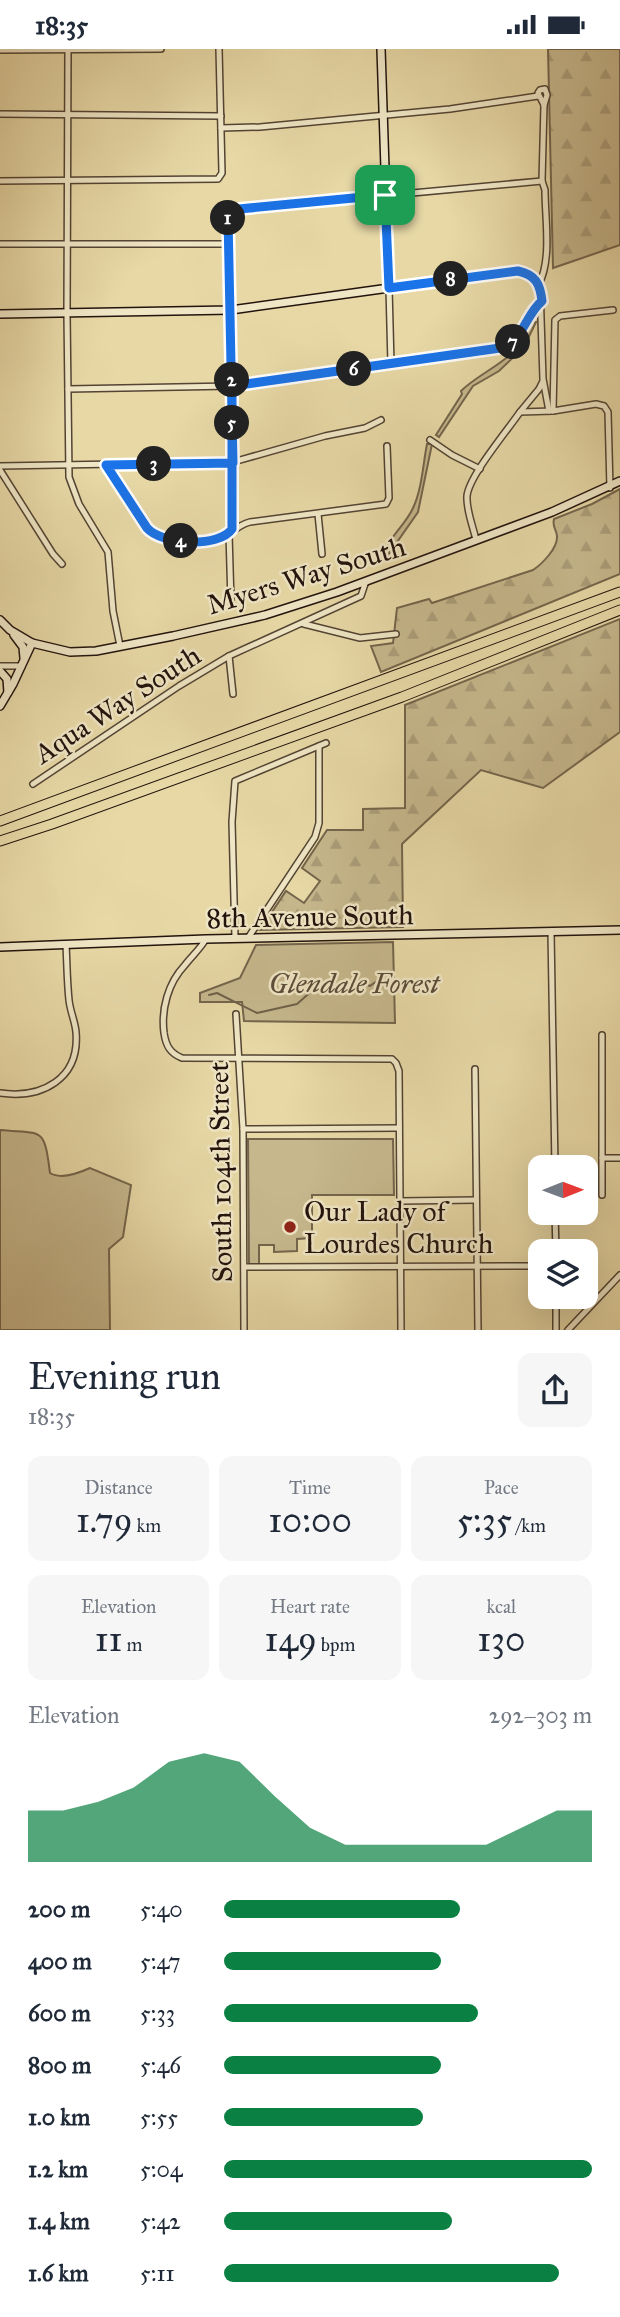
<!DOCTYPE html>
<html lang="en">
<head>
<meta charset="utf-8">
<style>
	body { margin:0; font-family:"IM FELL Great Primer",serif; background:#f6f6f7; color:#1f2937; height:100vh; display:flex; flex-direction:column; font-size:26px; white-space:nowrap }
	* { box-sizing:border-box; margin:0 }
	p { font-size:23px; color:#747a83 }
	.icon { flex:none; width:38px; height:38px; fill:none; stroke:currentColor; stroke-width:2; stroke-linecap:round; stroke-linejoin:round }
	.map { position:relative; height:1281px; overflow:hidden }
	.side { display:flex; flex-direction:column; background:#fff; flex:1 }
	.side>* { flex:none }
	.needle { width:46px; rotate:89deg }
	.buttons { position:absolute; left:528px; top:1106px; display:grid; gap:14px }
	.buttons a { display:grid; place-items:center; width:70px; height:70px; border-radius:14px; background:#fff; box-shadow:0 7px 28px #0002; font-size:35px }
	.pin { position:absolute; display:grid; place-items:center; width:60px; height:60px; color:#fff; margin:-30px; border-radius:14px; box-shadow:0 4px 10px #0006 }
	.km { position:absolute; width:35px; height:35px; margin:-18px; border-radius:50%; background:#222; color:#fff; font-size:19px; line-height:35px; text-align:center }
	.round { display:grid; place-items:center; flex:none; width:74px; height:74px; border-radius:14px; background:#f6f6f7 }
	.overview { display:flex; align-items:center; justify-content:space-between; height:119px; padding:0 28px }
	h1 { font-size:38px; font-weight:600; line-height:52px }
	.stats { display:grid; grid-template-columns:repeat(3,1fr); gap:10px; height:119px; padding:7px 28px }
	.stats div { display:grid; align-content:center; border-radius:14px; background:#f6f6f7; text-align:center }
	.stats b { font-size:35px; font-weight:600 }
	.stats small { font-size:19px; font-weight:400 }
	.stats p { font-size:19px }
	.chart { height:196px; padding:14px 28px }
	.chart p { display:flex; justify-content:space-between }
	.chart svg { width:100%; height:126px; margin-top:7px; fill:#0b8043; opacity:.7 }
	ul { padding:0 28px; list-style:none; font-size:23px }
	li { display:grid; grid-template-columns:112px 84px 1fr; align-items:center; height:52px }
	li i { height:18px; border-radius:9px; background:#0b8043 }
	.status { display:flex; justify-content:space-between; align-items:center; height:49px; padding:0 35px; background:#fff; direction:ltr }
	.status svg { height:19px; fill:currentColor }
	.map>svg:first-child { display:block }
	.green { fill:#c6b78c; stroke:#74654c; stroke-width:2 }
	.forest { fill:url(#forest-firs); stroke:#74654c; stroke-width:2 }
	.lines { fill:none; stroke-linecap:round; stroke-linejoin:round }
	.stream { stroke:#70614a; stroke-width:2 }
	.street-casing { stroke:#534433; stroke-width:8 }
	.secondary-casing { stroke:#22130d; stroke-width:10 }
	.highway-casing { stroke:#22130d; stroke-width:11 }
	.street { stroke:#efe6c5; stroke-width:5 }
	.secondary { stroke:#efe6c5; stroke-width:7 }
	.highway { stroke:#e7d8a6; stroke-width:9 }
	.route-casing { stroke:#fff; stroke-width:14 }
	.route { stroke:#1a73e8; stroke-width:9 }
	.poi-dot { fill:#8f2418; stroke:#efe6c5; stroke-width:2.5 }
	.labels { text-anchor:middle; stroke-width:5; stroke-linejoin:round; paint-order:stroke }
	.street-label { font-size:28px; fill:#22130d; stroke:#efe6c5 }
	.park-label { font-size:28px; font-style:italic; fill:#5b4c39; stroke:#efe6c5 }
	.poi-label { font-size:28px; fill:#22130d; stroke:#efe6c5; text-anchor:start }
</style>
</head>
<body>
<div class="status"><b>18:35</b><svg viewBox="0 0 49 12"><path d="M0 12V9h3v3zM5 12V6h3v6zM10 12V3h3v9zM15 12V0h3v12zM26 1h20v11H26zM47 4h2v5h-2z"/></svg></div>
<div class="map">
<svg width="620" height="1281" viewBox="0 0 620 1281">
	<defs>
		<pattern id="forest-firs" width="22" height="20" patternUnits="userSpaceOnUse" patternTransform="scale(1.75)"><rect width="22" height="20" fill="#c6b78c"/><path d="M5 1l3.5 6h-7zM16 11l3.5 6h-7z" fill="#aa9c78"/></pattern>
	</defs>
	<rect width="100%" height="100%" fill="#e7d8a6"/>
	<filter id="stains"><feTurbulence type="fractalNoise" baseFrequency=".00286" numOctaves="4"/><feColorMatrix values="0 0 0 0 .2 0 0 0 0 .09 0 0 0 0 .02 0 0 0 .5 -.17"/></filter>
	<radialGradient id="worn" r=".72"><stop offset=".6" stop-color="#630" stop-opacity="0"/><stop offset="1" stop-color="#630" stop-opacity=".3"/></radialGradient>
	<g class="green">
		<path d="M536 273 524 298 499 322 473 337 439 388 436 386 462 345 461 342C478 325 504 316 520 295 524 290 526 281 529 274Z"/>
		<path d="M427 395H432L418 463 388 506 383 510C386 490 405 477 413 459 422 440 423 415 427 395Z"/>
		<path d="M393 893 395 974 244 972 242 953H200V944L240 929 256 896Z"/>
		<path d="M0 1081C43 1085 44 1077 50 1124 61 1131 79 1124 90 1119L131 1136 123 1188 109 1200 110 1281H0Z"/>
		<path d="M248 1090H393L394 1146H312V1189L297 1190V1202L274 1203V1196H259V1215H249Z"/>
	</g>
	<g class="forest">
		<path d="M548 0H620V196L553 219Z"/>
		<path d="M620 440V525L381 623 371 597 393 594 397 559 429 550 432 554 533 521C542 515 558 499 557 487 556 479 552 478 554 470L592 455Z"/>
		<path d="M620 570V683L543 739 481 721 402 795 403 878 260 881 286 842 304 854 320 832 302 819 327 781H363V760L405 759V656Z"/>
	</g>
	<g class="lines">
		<path class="stream" d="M209 946 217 944 257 964 297 955 314 940 339 937 358 931 370 937 391 922"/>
		<defs>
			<g id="street">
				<path d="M68 0 67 265 69 428 79 455 108 503 113 562 120 597"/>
				<path d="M0 1 161 0"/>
				<path d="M545 40 547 46 544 56 538 44 540 41Z"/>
				<path d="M0 65 221 67"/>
				<path d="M221 79 260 78 450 60 538 47"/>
				<path d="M0 132 218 130 222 124 219 0"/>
				<path d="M0 195H229"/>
				<path d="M539 235C552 210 545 170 545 141L542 132 544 56"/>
				<path d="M391 315 389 239 507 222C522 221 534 224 540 239L543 330 549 362"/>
				<path d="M68 340 232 337 500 299C523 293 525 266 542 252"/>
				<path d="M553 362 555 271 560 267 613 261"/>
				<path d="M520 363 539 340 543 332"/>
				<path d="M430 391 452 406 480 420"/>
				<path d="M106 416 147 479C160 493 204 496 221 490 233 485 235 477 250 473L386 455 389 449 387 397"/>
				<path d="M0 417 233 413 325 387 365 379 381 371"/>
				<path d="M0 421 53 505 62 515"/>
				<path d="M318 465 322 505"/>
				<path d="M232 480 228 171 231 164 239 160 542 132"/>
				<path d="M229 485 231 553"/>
				<path d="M476 491C473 477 466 461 467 447 469 427 507 382 520 363L553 362 596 355 604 357 608 363 610 439"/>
				<path d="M304 575 360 589 396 585"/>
				<path d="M229 607 233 645"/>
				<path d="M0 617H22"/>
				<path d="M33 735 179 637 229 607 361 547 366 532"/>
				<path d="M551 883 555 1118"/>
				<path d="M235 889 232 773 235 732 326 694"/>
				<path d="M248 889 315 788 319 774V697"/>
				<path d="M206 890C200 900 192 907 185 916 168 934 161 960 164 984 166 997 170 1004 182 1009L392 1010 396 1014 399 1022 401 1281"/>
				<path d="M236 965 243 1080 244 1281"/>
				<path d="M602 986V1146"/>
				<path d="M475 1020 478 1281"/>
				<path d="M0 1044C42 1050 80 1030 76 983 75 972 70 962 69 951 67 932 67 914 66 896"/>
				<path d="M243 1080 399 1079"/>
				<path d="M602 1109H620"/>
				<path d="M400 1152 476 1151"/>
				<path d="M555 1164 556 1202"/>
				<path d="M244 1218 541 1217"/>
				<path d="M556 1281V1248"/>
				<path d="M568 1281 620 1226"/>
			</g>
			<g id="secondary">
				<path d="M0 265 231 261 389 239 381 0"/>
				<path d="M0 571 10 581 32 594 70 603 96 602 173 587 265 566 337 543 552 463 620 432"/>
				<path d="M14 586 23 598 24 609"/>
				<path d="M0 622 7 630 8 643"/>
				<path d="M0 657 13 635 32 594"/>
				<path d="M0 898 206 890 620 881"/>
			</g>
			<g id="highway">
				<path d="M0 772 620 543"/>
				<path d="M0 792 52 775 402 648 620 561"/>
			</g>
		</defs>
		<use href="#street" class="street-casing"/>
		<use href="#secondary" class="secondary-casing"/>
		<use href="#highway" class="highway-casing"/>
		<use href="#street" class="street"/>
		<use href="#secondary" class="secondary"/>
		<use href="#highway" class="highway"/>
	</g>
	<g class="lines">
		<defs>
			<path id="route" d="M385 146 239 160 228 168 233 414 106 416 147 479C162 496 219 499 232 480V337L500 299C523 293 525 266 542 252 540 235 536 226 518 222L389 239 385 146"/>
		</defs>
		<use href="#route" class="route-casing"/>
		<use href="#route" class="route"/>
	</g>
	<circle class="poi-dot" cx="290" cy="1178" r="7"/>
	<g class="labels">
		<g class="street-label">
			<text transform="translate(306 526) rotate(-17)" y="10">Myers Way South</text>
			<text transform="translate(117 655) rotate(-33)" y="10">Aqua Way South</text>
			<text transform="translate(310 867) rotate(-1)" y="10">8th Avenue South</text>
			<text transform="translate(220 1123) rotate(-91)" y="10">South 104th Street</text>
		</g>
		<g class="park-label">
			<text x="354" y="944">Glendale Forest</text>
		</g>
		<g class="poi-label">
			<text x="304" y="1172">Our Lady of<tspan x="304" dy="32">Lourdes Church</tspan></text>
		</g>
	</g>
	<rect width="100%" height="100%" filter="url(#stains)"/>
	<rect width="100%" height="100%" fill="url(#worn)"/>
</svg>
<div class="buttons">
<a><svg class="needle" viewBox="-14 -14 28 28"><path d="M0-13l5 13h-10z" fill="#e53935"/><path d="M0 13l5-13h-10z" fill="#747a83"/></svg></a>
<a><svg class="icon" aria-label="layers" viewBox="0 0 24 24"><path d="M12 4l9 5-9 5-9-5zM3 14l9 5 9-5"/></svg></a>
</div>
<div class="pin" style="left:385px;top:146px;background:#1e9e55"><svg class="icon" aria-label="arrive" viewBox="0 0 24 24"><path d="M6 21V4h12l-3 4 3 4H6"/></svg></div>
<b class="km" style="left:228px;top:169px">1</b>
<b class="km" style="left:232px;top:331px">2</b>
<b class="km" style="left:154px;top:415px">3</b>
<b class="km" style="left:181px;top:492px">4</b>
<b class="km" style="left:232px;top:374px">5</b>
<b class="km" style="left:354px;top:320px">6</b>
<b class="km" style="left:513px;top:293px">7</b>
<b class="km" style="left:451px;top:230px">8</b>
</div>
<section class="side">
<div class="overview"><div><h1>Evening run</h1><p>18:35</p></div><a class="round"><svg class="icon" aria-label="share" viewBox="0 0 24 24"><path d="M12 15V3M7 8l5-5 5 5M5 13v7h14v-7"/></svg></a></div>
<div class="stats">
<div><p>Distance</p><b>1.79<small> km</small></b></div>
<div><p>Time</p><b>10:00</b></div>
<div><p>Pace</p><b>5:35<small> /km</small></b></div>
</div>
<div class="stats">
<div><p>Elevation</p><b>11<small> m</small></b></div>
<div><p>Heart rate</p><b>149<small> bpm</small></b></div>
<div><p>kcal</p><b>130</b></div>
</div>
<div class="chart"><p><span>Elevation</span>292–303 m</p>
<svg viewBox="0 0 160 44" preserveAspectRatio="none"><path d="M0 44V26L10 26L20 23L30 18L40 9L50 6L60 9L70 21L80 32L90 38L100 38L110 38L120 38L130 38L140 32L150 26L160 26V44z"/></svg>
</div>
<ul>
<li><b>200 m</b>5:40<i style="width:64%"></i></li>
<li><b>400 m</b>5:47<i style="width:59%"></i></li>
<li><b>600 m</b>5:33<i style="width:69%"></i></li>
<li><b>800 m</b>5:46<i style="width:59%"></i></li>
<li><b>1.0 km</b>5:55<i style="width:54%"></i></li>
<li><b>1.2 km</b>5:04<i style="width:100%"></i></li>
<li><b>1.4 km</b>5:42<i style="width:62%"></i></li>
<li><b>1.6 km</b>5:11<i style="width:91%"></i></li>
</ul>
</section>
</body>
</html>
